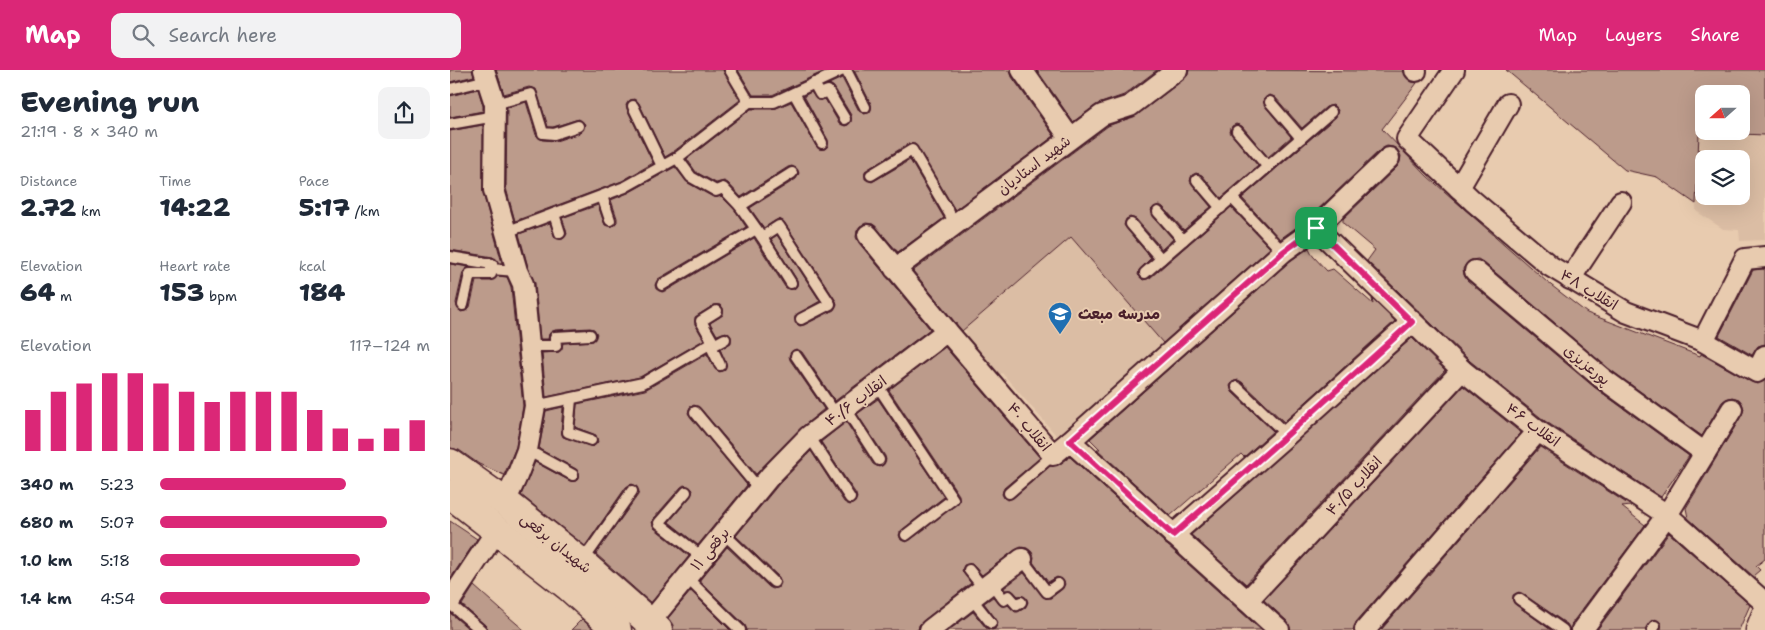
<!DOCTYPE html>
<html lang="en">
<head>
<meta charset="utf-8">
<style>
	body { margin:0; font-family:"Shantell Sans","Playpen Sans Arabic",sans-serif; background:#f2f2f3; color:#1f2937; height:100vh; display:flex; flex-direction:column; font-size:19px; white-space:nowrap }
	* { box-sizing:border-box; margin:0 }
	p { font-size:16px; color:#747a83 }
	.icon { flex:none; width:28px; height:28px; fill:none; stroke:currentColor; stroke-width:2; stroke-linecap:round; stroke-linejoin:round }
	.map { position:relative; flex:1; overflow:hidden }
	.sheet { display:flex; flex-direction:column; background:#fff; width:450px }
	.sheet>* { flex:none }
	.needle { width:32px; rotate:249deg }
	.tools { position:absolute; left:1245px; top:15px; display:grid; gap:10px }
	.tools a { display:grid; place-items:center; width:55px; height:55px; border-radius:10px; background:#fff; box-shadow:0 5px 20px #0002; font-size:25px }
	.pin { position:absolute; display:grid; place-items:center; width:42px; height:42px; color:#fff; margin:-21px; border-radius:10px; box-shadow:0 2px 8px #0006 }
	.round { display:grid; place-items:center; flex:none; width:52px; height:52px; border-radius:10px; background:#f2f2f3 }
	.overview { display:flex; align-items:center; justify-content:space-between; height:85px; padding:0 20px }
	h1 { font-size:28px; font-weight:800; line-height:38px }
	.stats { display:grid; grid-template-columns:repeat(3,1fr); gap:8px; height:85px; padding:5px 20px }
	.stats div { display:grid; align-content:center }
	.stats b { font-size:25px; font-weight:800 }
	.stats small { font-size:14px; font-weight:400 }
	.stats p { font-size:14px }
	.chart { height:140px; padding:10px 20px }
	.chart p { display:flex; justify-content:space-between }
	.chart svg { width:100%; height:90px; margin-top:5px; stroke:#db2777; stroke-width:6 }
	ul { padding:0 20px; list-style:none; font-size:16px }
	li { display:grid; grid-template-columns:80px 60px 1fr; align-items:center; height:38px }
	li i { height:12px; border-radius:6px; background:#db2777 }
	header { display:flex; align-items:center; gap:30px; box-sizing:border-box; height:70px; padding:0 25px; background:#db2777; color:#fff }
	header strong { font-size:24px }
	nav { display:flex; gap:28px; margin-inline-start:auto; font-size:18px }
	.search { width:350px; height:45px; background:#f2f2f3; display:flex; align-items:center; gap:12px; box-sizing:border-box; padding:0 18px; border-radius:10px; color:#747a83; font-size:19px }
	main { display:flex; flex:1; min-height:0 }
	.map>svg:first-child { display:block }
	.built { fill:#dbbda4; fill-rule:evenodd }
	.building { fill:#bc9b8b; stroke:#4a1f2b }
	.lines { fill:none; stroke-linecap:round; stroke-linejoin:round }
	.lane-casing { stroke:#4a1f2b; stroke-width:14 }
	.street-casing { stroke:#4a1f2b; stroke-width:24 }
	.secondary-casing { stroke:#4a1f2b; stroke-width:31 }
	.lane { stroke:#e8cbaf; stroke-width:10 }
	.street { stroke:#e8cbaf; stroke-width:20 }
	.secondary { stroke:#e8cbaf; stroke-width:28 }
	.route-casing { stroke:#fff; stroke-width:10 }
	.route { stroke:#db2777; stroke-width:6 }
	.labels { text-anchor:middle; stroke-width:4; stroke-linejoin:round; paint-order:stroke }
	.street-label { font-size:15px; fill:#4a1f2b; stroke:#e8cbaf }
	.poi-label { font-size:15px; font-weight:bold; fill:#4a1f2b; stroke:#e8cbaf; text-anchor:start }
</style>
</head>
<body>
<header>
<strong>Map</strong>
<div class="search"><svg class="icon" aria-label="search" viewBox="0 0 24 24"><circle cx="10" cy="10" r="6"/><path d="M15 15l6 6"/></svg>Search here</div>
<nav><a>Map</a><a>Layers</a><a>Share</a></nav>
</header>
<main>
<section class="sheet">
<div class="overview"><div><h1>Evening run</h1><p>21:19 · 8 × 340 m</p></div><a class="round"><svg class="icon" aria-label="share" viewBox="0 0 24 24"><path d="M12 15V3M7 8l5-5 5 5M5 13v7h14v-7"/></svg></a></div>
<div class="stats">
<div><p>Distance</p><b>2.72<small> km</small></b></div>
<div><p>Time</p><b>14:22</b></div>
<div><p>Pace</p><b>5:17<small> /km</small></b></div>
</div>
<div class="stats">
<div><p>Elevation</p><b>64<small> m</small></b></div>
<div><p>Heart rate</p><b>153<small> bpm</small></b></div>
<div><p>kcal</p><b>184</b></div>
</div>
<div class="chart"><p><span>Elevation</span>117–124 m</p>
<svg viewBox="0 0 160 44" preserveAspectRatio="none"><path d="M5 44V24M15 44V15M25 44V11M35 44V6M45 44V6M55 44V11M65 44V15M75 44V20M85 44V15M95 44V15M105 44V15M115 44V24M125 44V33M135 44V38M145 44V33M155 44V29"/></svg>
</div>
<ul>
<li><b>340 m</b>5:23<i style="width:69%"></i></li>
<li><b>680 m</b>5:07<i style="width:84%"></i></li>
<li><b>1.0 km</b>5:18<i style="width:74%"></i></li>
<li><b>1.4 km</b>4:54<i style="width:100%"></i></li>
</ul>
</section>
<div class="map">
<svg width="1315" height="560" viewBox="0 0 1315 560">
	<rect width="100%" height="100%" fill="#e8cbaf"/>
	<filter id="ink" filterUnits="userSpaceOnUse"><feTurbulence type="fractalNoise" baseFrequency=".02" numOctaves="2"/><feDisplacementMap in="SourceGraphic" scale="10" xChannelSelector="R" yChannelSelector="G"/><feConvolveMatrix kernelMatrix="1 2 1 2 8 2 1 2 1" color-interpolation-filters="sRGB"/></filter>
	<g filter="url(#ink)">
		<g class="built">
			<path d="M1249 63 1315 65V170L1290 171 1289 160 1273 159 1246 141ZM1254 89H1291V126H1254Z"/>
			<path d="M621 167 715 275 611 364 606 365 552 303 547 306 511 267 517 262 514 259Z"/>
		</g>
		<g class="building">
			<path d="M0 0H22L24 6 0 12Z"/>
			<path d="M46 0H273L290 30 223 82 215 87 189 33 184 29 180 30 176 35 177 39 203 93 172 111 65 151 56 118 57 38 76 32 86 65 92 70 106 71 130 63 133 60 135 54 129 49 103 57H98L86 19 79 17 54 24Z"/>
			<path d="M288 0H377L322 25H303Z"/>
			<path d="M404 0H560L562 7 604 66 505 140 465 74H458L415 101V109L422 112 460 90 494 148 448 182 423 154 416 153 410 156 407 161 406 167 409 173 480 259 385 331 352 282 346 279 342 281 339 286 340 290 374 339 351 358 306 404 250 338 244 335 240 337 238 343 240 346 297 415 248 475 219 452 241 426 243 420 240 417 234 415 231 417 204 448 202 452 204 458 239 486 201 533 146 484 188 425 189 421 186 416 182 414 176 417 135 476 71 425 85 392 120 411H126L129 408V402L126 399 89 379 96 341 113 337 111 361 113 367 143 377 148 372 146 365 125 357 127 334 195 320 257 284 266 300 270 302 275 299 276 293 270 279 281 273V266L276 262 267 265 260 253 273 245V238L270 235H264L245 247V254L254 270 190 307 96 327 92 283 109 282 112 278 113 273 143 271 147 264 144 259 140 258 105 260 99 264 98 269H90L85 213 78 197 69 164 100 153 105 168 113 169 117 164 112 148 148 135 155 155 163 156 167 152V148L161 130 178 123 225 97 238 113 263 127 271 126 285 140 296 157 208 209 205 215 206 219 212 222 216 221 304 168 335 217 338 219H344L347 216V210L321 169 327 165 370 231 346 245 345 253 350 256 354 255 384 240 387 234 386 231 334 152 328 149 314 158 300 138 346 109 349 103 347 99 342 96 338 97 291 127 278 113 274 111 266 113 246 102 237 89 301 39H324L341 32 366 76 369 79H375L378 76V70L354 26 361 22 367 30 375 29 389 53 395 56 398 55 401 52V45L384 17 379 14 392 8 409 41 414 44 419 43 421 40V34Z"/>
			<path d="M587 0H707L674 25 648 34 623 52Z"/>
			<path d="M739 0 953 1 958 9 962 12 967 13 932 59 977 106 1097 212 1137 243 1250 286 1251 284 1302 312 1308 314 1315 310V489L1306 496 1310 500 1303 506 1238 448 1236 438 1292 345 1294 339 1292 333 1289 329 1282 327 1276 329 1272 332 1252 366 1159 299 1033 192 1028 189 1021 190 1016 194 1013 199 1014 205 1017 210 1144 317 1239 386 1211 427 1095 351 1020 291 917 191 925 180 893 153V149L947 97 950 92 951 86 947 79 943 77 937 76 931 79 858 149 830 169 792 128 886 47 888 40 883 35 876 37 852 58 825 27 819 25 816 27 813 30 815 36 841 67 818 87 792 56 786 54 782 56 780 62 782 65 808 96 771 128 752 105 746 103 742 105 740 111 742 114 761 137 734 160 713 137 710 135 704 137 701 140 703 146 723 169 712 179 686 149 680 147 676 149 674 155 676 158 701 188 689 200 688 205 693 210 700 208 781 137 820 178 713 273 621 167 512 261 463 201 658 56 687 45 734 9 738 5Z"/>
			<path d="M1056 0H1315V65L1291 64V24H1254V63H1249L1246 134 1207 107 1175 100Z"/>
			<path d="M28 19 33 36V41L0 47V26Z"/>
			<path d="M33 55V123L52 193H49L43 187 0 180V61Z"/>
			<path d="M859 178 863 186 877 201 883 199 923 234 922 229 945 251 834 352 792 312 788 310 782 312 780 316 782 322 823 361 794 387 791 384 720 446 647 379H650L640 369 840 191Z"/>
			<path d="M0 194 19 197 13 202 6 233 7 237 11 242 15 241 20 237 26 211H41L47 206 57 207 61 217 73 336 66 377 54 405 29 394 9 380 0 378Z"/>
			<path d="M1313 199 1315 200V274L1308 276 1302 285 1269 266 1303 200Z"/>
			<path d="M962 268 995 300 796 514 741 465Z"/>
			<path d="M495 277 590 388 554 418 552 424 554 428 557 430 563 428 600 396 610 394 620 387 811 560H499L523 542 536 558 542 560 545 559 548 552 534 533 543 527 551 536 558 535 565 542H568L575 538 578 532 576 528 573 526H568L562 520H555L554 518 574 503 595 528H601L612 519 615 514 613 510 607 507 598 512 583 492 584 487 582 482 577 478 571 477 565 480 532 505 522 494 514 495 512 501 521 513 473 551 469 555 468 560H297L295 555 249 511 277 477 319 517 323 519 329 517 331 513 329 507 286 466 329 414 361 381 394 432 400 435 404 433 407 428 406 424 371 372 396 352 423 394 429 397 433 395 436 390 435 386 407 344 428 329 494 427 452 460 449 465 451 470 456 472 460 470 509 432V425L439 320Z"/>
			<path d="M1013 316 1071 363 906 552 903 560H841L837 551 814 530Z"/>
			<path d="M1090 377 1181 436 1172 437 1195 455 1122 553 1120 560 1117 554 1069 522 1063 525V531L1065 534 1101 560H931Z"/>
			<path d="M0 451 27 469 0 509Z"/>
			<path d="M1219 463 1300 535 1289 560H1211V553L1205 549 1200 552 1195 560H1147Z"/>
			<path d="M24 516 59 547 74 560H38L35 555 12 535Z"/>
			<path d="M241 521 280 560H223V555L218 548Z"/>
			<path d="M0 543 20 560H0Z"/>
			<path d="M132 549 144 560H121Z"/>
		</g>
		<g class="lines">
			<defs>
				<g id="lane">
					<path d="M280 0 299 32"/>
					<path d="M396 0 415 37"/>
					<path d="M364 13 370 24 378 21 395 49"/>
					<path d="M0 19 37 10"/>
					<path d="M344 23 372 73"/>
					<path d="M820 32 851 68"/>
					<path d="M45 34 81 24 93 63 104 64 128 56"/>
					<path d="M183 36 212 96"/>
					<path d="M0 54 45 46"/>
					<path d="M787 61 818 97"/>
					<path d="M227 88 241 107 266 121 273 118 290 136 312 167 329 156 380 234 351 249"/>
					<path d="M421 105 462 80 505 153"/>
					<path d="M747 110 771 138"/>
					<path d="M152 126 160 150"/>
					<path d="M782 128 833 182"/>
					<path d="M290 136 342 103"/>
					<path d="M708 142 733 170"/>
					<path d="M104 144 110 163"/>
					<path d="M681 154 711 189"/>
					<path d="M56 162 175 117 227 88 299 32H324L393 0"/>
					<path d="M312 167 341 213"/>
					<path d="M0 187 42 194 41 199 67 201"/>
					<path d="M695 203 881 42"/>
					<path d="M212 215 306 159"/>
					<path d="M13 235 20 204H41V199"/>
					<path d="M263 272 251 251 267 241"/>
					<path d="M260 274 270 295"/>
					<path d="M79 276H106L105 267 140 265"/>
					<path d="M346 286 387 346"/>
					<path d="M427 315 503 429 456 465"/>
					<path d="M787 317 837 365"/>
					<path d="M121 329 118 362 141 370"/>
					<path d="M85 336 193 313 263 272 264 275 275 269"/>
					<path d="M396 339 429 390"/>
					<path d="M245 342 309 419"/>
					<path d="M359 366 400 428"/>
					<path d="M77 380 123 405"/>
					<path d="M236 422 209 453 253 488"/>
					<path d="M559 423 603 385"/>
					<path d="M273 463 324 512"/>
					<path d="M572 489 597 522 608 514"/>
					<path d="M132 492 182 421"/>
					<path d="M519 500 534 519"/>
					<path d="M236 507 290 560"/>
					<path d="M541 513 554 530 559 526 567 535 571 532"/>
					<path d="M521 528 541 553"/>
					<path d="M1069 529 1113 560"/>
					<path d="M0 534 31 560"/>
					<path d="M1202 560 1205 556"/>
				</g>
				<g id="street">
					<path d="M34 0 45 34 44 120 67 201 73 214 85 336 77 380 67 406 55 432"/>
					<path d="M572 0 620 68"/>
					<path d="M965 0 966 1"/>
					<path d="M1004 0 957 69 1023 131 1100 196 1176 242 1253 271 1295 189 1315 187"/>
					<path d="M1009 118 1058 34"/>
					<path d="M866 158 1012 300 1088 361 1217 445 1315 533"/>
					<path d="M418 165 497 261 603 385 620 371 829 560"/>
					<path d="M445 199 652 45 680 36 727 0"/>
					<path d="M1025 201 1152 308 1255 383"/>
					<path d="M1120 209 1171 132"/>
					<path d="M1253 271 1307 302 1315 286"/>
					<path d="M620 371 833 182 866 158 939 88"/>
					<path d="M723 465 837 365 962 252"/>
					<path d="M0 531 47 460"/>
					<path d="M797 531 1012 300"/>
					<path d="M200 552 320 406 359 366 497 261"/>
					<path d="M480 560 572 489"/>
					<path d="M915 560 1088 361"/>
					<path d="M1132 560 1217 445 1282 339"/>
				</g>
				<g id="secondary">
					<path d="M0 393 55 432 132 493 208 560"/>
					<path d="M0 424 119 517 167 560"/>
					<path d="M1310 560 1315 547"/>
				</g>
			</defs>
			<use href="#lane" class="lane-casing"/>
			<use href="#street" class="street-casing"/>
			<use href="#secondary" class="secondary-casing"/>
			<use href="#lane" class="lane"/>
			<use href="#street" class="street"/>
			<use href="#secondary" class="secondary"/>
		</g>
	</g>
	<g class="lines" filter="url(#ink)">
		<defs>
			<path id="route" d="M866 158 962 252 837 365 723 465 620 371 833 182Z"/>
		</defs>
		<use href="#route" class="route-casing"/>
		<use href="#route" class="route"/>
	</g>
	<defs>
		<symbol id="school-pin" viewBox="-11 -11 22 30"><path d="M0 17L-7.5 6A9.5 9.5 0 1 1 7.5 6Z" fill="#1f6fb2" stroke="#e8cbaf"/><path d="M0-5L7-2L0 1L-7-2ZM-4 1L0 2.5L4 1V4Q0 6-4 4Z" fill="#fff"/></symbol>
	</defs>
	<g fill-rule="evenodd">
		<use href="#school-pin" x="596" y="230" width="28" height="38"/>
	</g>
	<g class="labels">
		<g class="street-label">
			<text transform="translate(584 95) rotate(-37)" y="5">شهید استادیان</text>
			<text transform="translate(1139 220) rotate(31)" y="5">انقلاب ۴۸</text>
			<text transform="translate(1137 295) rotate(39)" y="5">پورعزیزی</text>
			<text transform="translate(406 331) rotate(-37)" y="5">انقلاب ۴۰/۶</text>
			<text transform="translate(1083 355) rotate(36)" y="5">انقلاب ۴۶</text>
			<text transform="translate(579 357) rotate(50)" y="5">انقلاب ۴۰</text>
			<text transform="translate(904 416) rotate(-47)" y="5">انقلاب ۴۰/۵</text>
			<text transform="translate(106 473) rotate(39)" y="5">شهیدان برقعی</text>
			<text transform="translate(260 479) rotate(-50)" y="5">برقعی ۱۱</text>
		</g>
		<g class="poi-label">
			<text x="628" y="249">مدرسه مبعث</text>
		</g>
	</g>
</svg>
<div class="tools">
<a><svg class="needle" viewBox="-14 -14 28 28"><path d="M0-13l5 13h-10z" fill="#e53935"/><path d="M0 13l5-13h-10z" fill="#747a83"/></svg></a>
<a><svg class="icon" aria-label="layers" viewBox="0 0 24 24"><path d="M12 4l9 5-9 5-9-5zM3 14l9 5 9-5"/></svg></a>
</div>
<div class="pin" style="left:866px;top:158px;background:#1e9e55"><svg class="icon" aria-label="arrive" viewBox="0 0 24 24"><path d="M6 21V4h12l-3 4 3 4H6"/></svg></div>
</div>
</main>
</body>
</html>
